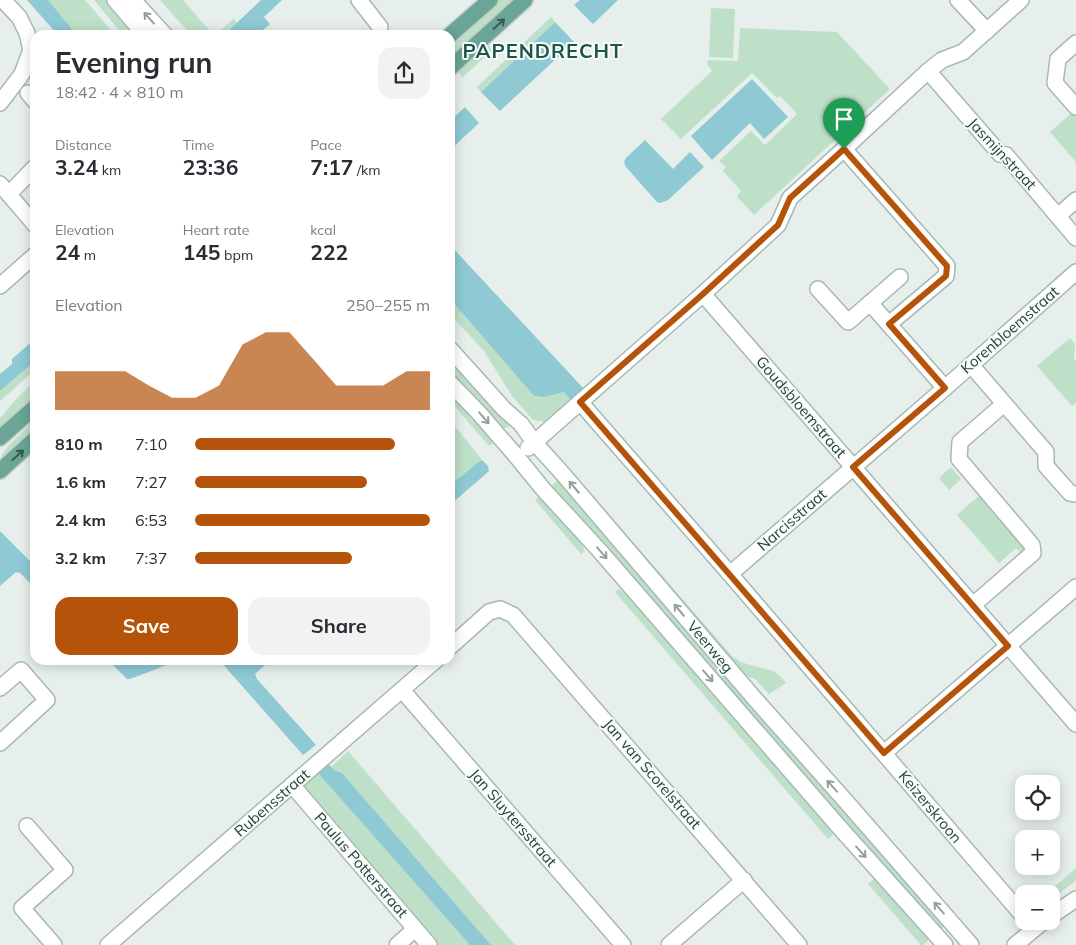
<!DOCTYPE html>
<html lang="en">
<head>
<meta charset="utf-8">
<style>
	body { margin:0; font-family:Mulish,sans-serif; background:#f2f2f3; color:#2b2b33; height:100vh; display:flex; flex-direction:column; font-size:19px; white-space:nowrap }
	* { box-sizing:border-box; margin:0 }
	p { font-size:16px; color:#7c7c81 }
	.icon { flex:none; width:28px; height:28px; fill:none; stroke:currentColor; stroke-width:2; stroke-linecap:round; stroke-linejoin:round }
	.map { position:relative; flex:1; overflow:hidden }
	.sheet { position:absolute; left:30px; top:30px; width:425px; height:635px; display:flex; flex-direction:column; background:#fff; border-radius:15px; box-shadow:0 2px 12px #0003 }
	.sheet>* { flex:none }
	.controls { position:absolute; left:1015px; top:775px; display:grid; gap:10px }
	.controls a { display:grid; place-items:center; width:45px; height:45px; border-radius:10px; background:#fff; box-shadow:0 2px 12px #0003; font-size:25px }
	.pin { position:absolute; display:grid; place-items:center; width:42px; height:42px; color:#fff; margin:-51px -21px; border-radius:50% 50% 50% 0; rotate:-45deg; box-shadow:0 0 5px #0007 }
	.pin .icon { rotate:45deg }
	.round { display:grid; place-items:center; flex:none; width:52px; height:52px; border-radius:15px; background:#f2f2f3 }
	.overview { display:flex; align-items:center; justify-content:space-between; height:85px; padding:0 25px }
	h1 { font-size:28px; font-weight:700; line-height:38px }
	.figures { display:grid; grid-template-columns:repeat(3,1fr); gap:8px; height:85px; padding:5px 25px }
	.figures div { display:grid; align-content:center }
	.figures b { font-size:21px; font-weight:700 }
	.figures small { font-size:14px; font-weight:400 }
	.figures p { font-size:14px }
	.chart { height:140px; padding:10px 25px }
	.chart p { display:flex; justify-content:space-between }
	.chart svg { width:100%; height:90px; margin-top:5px; fill:#b45309; opacity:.7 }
	.action { display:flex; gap:10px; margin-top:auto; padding:10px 25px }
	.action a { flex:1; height:58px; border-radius:15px; background:#b45309; color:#fff; font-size:20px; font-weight:700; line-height:58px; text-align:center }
	.action a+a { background:#f2f2f3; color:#2b2b33 }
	ul { padding:0 25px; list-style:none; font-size:16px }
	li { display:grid; grid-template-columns:80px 60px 1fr; align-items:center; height:38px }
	li i { height:12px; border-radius:6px; background:#b45309 }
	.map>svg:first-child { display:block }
	.green { fill:#bfe0c8 }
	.water { fill:#8ec9d4 }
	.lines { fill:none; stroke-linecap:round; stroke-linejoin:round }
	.minor-casing { stroke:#a8b8b2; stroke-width:18 }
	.major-casing { stroke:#c2cac8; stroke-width:18 }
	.minor { stroke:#fff; stroke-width:15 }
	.major { stroke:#6aa596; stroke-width:15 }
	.oneway { stroke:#92a09c }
	.oneway2 { stroke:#365b51 }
	.route-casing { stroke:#fff; stroke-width:10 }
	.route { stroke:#b45309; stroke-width:6 }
	.labels { text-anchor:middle; stroke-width:4; stroke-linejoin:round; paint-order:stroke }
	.street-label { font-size:15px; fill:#24423a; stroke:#f7fbf9 }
	.district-label { font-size:20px; font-weight:bold; letter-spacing:1px; fill:#1f5548; stroke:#f7fbf9 }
</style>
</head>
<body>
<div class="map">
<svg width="1076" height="945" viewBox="0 0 1076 945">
	<rect width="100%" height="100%" fill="#e6efeb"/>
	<g class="green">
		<path d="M48 0H85L115 35H77Z"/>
		<path d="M94 0H109L139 35H123Z"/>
		<path d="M160 0H183L210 31 216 35 233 19 237 22 224 35H191Z"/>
		<path d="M495 0H517L450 61V42Z"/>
		<path d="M711 8 735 9 733 58 709 57Z"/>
		<path d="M551 17 555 22 481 92 477 87Z"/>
		<path d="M740 28 837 32 890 89 754 215 737 197 741 191 723 171 726 167 719 161 751 131 765 145 797 114 780 96 777 98 752 73 681 139 661 119 712 71 707 64 708 60 738 61Z"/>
		<path d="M488 45 492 50 462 78 458 70 477 48Z"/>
		<path d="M1074 111 1076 114V162L1050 132Z"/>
		<path d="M450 299 534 396 543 397 564 392 571 400V402L547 422 533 420 512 396 484 351 450 314Z"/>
		<path d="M1070 338 1075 344 1074 359 1076 362V403L1072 406 1037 366Z"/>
		<path d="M450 357 512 425 503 429 465 387 450 372Z"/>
		<path d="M35 361V370L0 401V391Z"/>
		<path d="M33 383 35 385V394L20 413 0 430V418L19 396Z"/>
		<path d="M450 392 494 443 489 446 450 401Z"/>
		<path d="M35 414V429L0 463C0 449 21 435 29 425 32 422 33 418 35 414Z"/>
		<path d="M450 420 483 461H480L451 484 450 482Z"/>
		<path d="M951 467 961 479 949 490 939 478Z"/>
		<path d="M571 472 575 475 732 656 741 662 747 664 773 671 780 676 786 683 769 694 755 679 739 673 568 475Z"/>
		<path d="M560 478 947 925 938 931 547 490Z"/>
		<path d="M981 494 1027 547 1023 556 1016 548 999 563 957 515Z"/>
		<path d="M540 495 573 526 585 551 581 554 535 500Z"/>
		<path d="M619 589 640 604 818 809 833 835 828 839 615 592Z"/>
		<path d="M348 751 515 945H491L342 773 334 770 331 767Z"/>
		<path d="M317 772 470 945H433L297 789Z"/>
		<path d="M1076 868V881L1051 899V894H1046Z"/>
		<path d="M878 875 933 936 923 945H921L868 884Z"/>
	</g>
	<g class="water">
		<path d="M27 0H48L77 35H58Z"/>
		<path d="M261 0H282L264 17 270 24 257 35H224Z"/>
		<path d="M580 0H618L593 24 574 5Z"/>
		<path d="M555 22 574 42 500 111 481 92Z"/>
		<path d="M752 79 788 117 764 139 750 123 712 160 691 136Z"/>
		<path d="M465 107 479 123 450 150V121Z"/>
		<path d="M645 140 673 169 690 152 704 167 668 200 663 202 659 203 656 201 626 167 624 162 626 158Z"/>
		<path d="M450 245 584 389 571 400 564 392 544 397 534 396 450 299Z"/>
		<path d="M35 339V361L0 391V374L12 364V359Z"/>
		<path d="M480 461H483L488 466 489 471 450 505V485Z"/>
		<path d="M0 531 35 566V588L20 573 16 572 0 586Z"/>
		<path d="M108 660H178L154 670 130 679H127Z"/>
		<path d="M219 660H240L246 662 248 660H271L255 674 257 679 316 745 303 755Z"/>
		<path d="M328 763 334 770 342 773 491 945H470L317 772Z"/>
	</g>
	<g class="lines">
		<defs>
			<g id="minor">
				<path d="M115 0 145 35"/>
				<path d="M133 0 165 35"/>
				<path d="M359 0 380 27"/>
				<path d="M958 0 987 31"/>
				<path d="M1076 43 1058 59 1055 83 1076 107"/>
				<path d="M928 71 1000 154 1006 155 1076 238"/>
				<path d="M28 93 35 101"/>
				<path d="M0 103 22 74 31 50 27 33 19 17 3 0"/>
				<path d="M844 149 947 266 946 276 889 324"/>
				<path d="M0 184 35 225"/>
				<path d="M9 194 35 167"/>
				<path d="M1058 216 1076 200"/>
				<path d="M0 286 35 255"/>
				<path d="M818 289 848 322 900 277"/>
				<path d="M703 294 1076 724"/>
				<path d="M870 303 945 388"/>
				<path d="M450 349 504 409 521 424 534 442 562 473 755 699 850 806 971 945"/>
				<path d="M971 365 1046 452V466L1070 493 1076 494"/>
				<path d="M450 383 479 413 517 457 543 489 599 550 840 828 945 945"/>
				<path d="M580 402 730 574 1024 917"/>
				<path d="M528 448 703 294 778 225 790 198 844 149 928 71 942 60 963 52 1021 0"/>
				<path d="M730 574 945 388 1076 272"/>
				<path d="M973 605 1033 553 1032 545 959 459 960 442 1004 404"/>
				<path d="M450 647 489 612 500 609 513 615 799 945"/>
				<path d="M0 688 21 670 47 700 0 743"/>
				<path d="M402 690 623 945"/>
				<path d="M884 753 1076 587"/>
				<path d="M292 785 429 945"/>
				<path d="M27 826 65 870 22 908 54 945"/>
				<path d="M1051 916 1076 899"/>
				<path d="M108 945 436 660"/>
				<path d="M397 945 415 929"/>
				<path d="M669 945 744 880"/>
				<path d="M1015 945 1044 921"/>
			</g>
			<g id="major">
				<path d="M450 35 490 0"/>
				<path d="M450 68 525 0"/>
				<path d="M0 438 35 407"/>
				<path d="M0 471 35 439"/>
			</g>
		</defs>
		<use href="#minor" class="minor-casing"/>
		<use href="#major" class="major-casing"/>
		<use href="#minor" class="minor"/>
		<use href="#major" class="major"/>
	</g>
	<defs><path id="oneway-shaft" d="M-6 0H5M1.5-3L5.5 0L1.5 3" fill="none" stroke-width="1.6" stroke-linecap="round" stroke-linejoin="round" transform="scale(1.25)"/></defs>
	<g class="oneway">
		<use href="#oneway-shaft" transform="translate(149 18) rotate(-132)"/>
		<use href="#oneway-shaft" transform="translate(484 418) rotate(49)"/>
		<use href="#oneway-shaft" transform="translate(574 487) rotate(-130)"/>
		<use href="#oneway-shaft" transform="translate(602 553) rotate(49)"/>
		<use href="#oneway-shaft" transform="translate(679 610) rotate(-130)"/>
		<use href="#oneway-shaft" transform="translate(708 676) rotate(49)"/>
		<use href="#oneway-shaft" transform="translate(832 786) rotate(-132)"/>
		<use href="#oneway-shaft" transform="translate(861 852) rotate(48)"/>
		<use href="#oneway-shaft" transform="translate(939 908) rotate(-131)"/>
	</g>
	<g class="oneway2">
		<use href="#oneway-shaft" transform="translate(499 24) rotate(-42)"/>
		<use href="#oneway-shaft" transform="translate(18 455) rotate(-42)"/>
	</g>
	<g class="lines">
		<defs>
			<path id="route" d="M844 149 947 266 946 276 889 324 945 388 853 467 1008 646 884 753 580 402 703 294 778 225 790 198Z"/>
		</defs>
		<use href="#route" class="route-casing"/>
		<use href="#route" class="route"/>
	</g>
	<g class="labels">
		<g class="street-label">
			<text transform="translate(1002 154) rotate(47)" y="5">Jasmijnstraat</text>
			<text transform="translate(1010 330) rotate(-41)" y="5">Korenbloemstraat</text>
			<text transform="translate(801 407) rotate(49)" y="5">Goudsbloemstraat</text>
			<text transform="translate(792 520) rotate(-41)" y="5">Narcisstraat</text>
			<text transform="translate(710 647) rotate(50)" y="5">Veerweg</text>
			<text transform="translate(652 774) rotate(49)" y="5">Jan van Scorelstraat</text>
			<text transform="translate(272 803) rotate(-41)" y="5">Rubensstraat</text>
			<text transform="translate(930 807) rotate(50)" y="5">Keizerskroon</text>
			<text transform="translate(513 818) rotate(49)" y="5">Jan Sluytersstraat</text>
			<text transform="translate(361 865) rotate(49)" y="5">Paulus Potterstraat</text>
		</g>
		<g class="district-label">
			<text x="543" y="58">PAPENDRECHT</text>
		</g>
	</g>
</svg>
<div class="controls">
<a><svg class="icon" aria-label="locate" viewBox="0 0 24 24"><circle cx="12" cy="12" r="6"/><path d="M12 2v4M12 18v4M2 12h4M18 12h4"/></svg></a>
<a>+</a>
<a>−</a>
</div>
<div class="pin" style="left:844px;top:149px;background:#1e9e55"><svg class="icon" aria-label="arrive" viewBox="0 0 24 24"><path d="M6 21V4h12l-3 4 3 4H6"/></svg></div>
<section class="sheet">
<div class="overview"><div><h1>Evening run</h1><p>18:42 · 4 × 810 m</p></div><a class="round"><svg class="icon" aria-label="share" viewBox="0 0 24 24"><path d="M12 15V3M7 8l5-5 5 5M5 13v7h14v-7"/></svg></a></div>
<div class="figures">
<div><p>Distance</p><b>3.24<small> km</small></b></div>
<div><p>Time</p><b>23:36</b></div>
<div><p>Pace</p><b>7:17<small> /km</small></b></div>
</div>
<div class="figures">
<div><p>Elevation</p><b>24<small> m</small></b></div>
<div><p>Heart rate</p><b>145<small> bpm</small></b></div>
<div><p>kcal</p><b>222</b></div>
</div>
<div class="chart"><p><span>Elevation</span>250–255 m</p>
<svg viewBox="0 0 160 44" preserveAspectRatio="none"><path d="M0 44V25L10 25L20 25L30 25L40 32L50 38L60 38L70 32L80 12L90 6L100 6L110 19L120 32L130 32L140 32L150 25L160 25V44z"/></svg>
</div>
<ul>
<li><b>810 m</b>7:10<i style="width:85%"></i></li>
<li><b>1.6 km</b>7:27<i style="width:73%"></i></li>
<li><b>2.4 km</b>6:53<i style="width:100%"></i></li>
<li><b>3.2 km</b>7:37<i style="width:67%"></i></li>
</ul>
<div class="action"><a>Save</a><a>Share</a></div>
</section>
</div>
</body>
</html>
